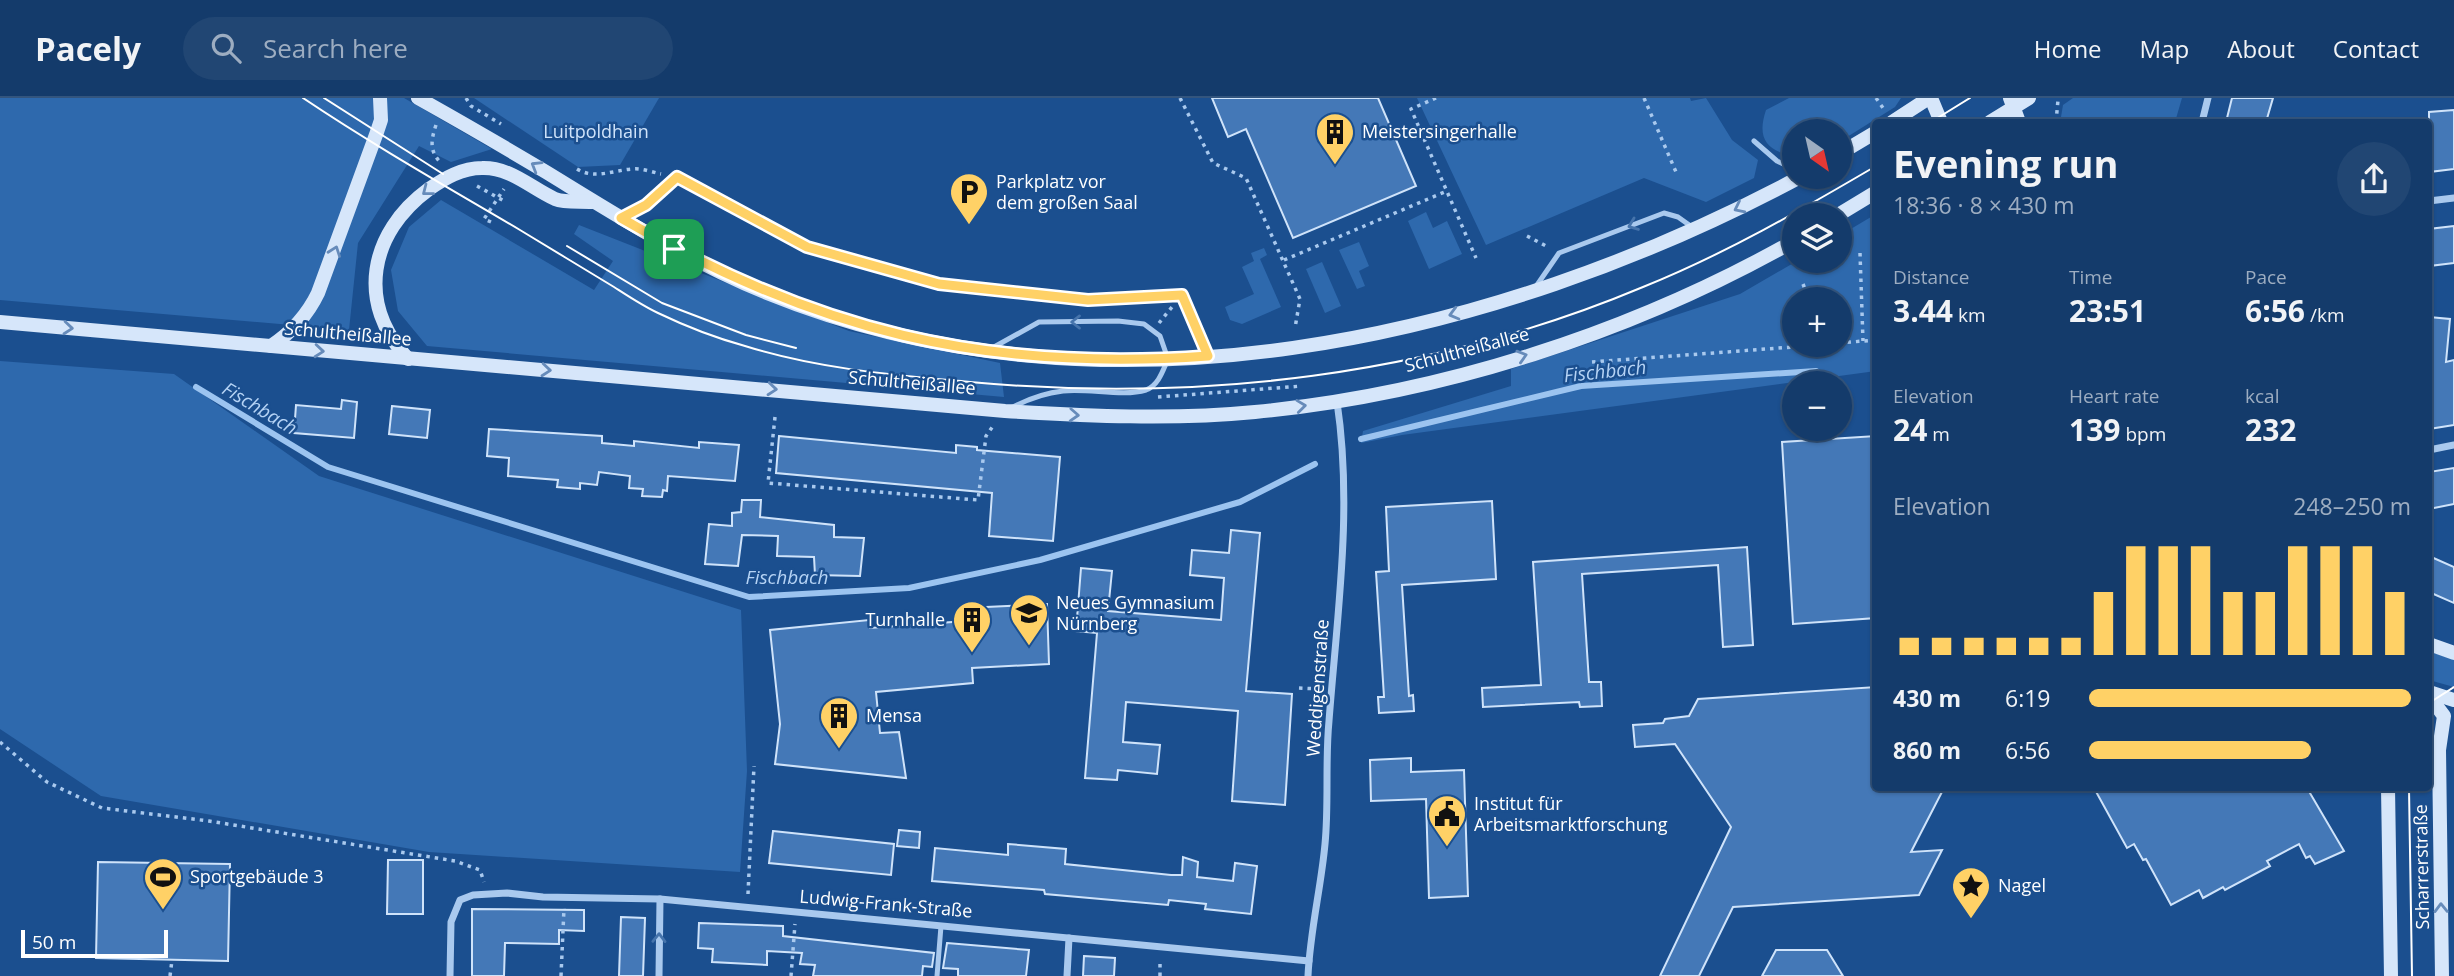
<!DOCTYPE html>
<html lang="en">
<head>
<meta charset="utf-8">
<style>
	body { margin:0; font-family:"Open Sans",sans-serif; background:#214673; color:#f1f3f6; height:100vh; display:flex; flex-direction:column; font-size:26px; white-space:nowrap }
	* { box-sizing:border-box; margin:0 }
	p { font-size:23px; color:#9dadc1 }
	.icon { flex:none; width:38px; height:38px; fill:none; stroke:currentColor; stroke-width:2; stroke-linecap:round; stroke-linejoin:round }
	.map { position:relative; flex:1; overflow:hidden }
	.side { position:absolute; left:1872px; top:21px; width:560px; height:672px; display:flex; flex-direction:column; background:#143b6b; border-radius:7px; box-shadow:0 2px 5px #0004,0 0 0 2px #33557e }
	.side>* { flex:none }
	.needle { width:46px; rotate:146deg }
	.tools { position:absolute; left:1782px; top:21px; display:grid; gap:14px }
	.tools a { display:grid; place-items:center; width:70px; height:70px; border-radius:50%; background:#143b6b; box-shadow:0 2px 5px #0004,0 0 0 2px #33557e; font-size:35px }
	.scale { position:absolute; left:21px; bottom:18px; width:147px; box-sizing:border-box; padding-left:7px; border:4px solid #fff; border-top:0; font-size:19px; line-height:24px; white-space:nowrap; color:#fff; -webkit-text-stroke:5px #1b4f8f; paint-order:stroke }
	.pin { position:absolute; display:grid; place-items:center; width:60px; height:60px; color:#fff; margin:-30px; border-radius:14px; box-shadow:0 4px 10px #0006 }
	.round { display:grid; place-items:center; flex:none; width:74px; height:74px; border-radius:37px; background:#214673 }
	.overview { display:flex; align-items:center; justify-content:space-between; height:119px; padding:0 21px }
	h1 { font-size:38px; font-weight:700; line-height:52px }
	.metrics { display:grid; grid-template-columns:repeat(3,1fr); gap:10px; height:119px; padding:7px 21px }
	.metrics div { display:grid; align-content:center }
	.metrics b { font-size:30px; font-weight:700 }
	.metrics small { font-size:19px; font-weight:400 }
	.metrics p { font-size:19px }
	.chart { height:196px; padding:14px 21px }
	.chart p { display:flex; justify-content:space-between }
	.chart svg { width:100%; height:126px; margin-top:7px; stroke:#ffd166; stroke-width:6 }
	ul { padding:0 21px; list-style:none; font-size:23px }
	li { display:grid; grid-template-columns:112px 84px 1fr; align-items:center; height:52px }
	li i { height:18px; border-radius:9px; background:#ffd166 }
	header { display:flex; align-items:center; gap:42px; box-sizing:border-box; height:98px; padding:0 35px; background:#143b6b; border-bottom:2px solid #33557e }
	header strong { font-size:33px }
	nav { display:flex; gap:38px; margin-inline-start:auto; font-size:24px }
	.search { width:490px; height:63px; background:#214673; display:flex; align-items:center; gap:18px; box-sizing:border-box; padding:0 24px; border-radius:38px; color:#9dadc1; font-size:26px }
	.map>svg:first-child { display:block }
	.green { fill:#2e69ad; fill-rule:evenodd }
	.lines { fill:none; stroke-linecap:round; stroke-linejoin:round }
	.stream { stroke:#9cc4f0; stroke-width:6 }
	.building { fill:#4478b7; stroke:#cfe3fa; stroke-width:2 }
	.path { stroke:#a9c9ee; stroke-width:3.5; stroke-dasharray:3.5 5; stroke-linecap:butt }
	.lane { stroke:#a9c9ee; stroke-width:5 }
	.street { stroke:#a9c9ee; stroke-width:7 }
	.secondary { stroke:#d6e6fa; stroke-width:14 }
	.tram { stroke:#fff; stroke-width:2 }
	.oneway { stroke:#668bba }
	.oneway2 { stroke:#4674ac }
	.route-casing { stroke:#fff; stroke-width:14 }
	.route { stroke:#ffd166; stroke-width:9 }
	.labels { text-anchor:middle; stroke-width:5; stroke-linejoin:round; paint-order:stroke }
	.park-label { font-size:18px; fill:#cfe3fa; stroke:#1b4f8f }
	.poi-label { font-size:18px; fill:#fff; stroke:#1b4f8f; text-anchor:start }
	.street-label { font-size:18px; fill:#fff; stroke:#1b4f8f }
	.water-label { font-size:19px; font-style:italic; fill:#b5d3f5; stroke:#1b4f8f }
</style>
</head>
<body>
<header>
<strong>Pacely</strong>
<div class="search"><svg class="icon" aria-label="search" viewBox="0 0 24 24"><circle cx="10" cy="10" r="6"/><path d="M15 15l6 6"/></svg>Search here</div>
<nav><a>Home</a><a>Map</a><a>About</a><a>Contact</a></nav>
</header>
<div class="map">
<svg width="2454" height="878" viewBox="0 0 2454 878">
	<rect width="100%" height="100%" fill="#1b4f8f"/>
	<g class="green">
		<path d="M0 0H404L492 51 451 64 419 48 358 145 349 232 0 202Z"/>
		<path d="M474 0H659L620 67 578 69Z"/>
		<path d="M1417 0H1690L1691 3 1706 0 1732 42 1758 62 1754 80 1706 104 1644 80 1486 147Z"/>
		<path d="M1789 0H1901L1895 9 1839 44V33H1794V58C1765 53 1757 39 1766 12Z"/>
		<path d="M2073 0H2182L2175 24H2063L2061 19 2063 7Z"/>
		<path d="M441 102 594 192 613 163 574 136 579 127 849 233 1000 265 1004 299 427 248 398 213 391 172 409 129Z"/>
		<path d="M1426 114 1433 130 1447 123 1462 156 1429 171 1408 123Z"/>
		<path d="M1876 116V273L1402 337 1361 345 1363 333 1511 288V271L1740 196 1797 163H1839V138ZM1794 201H1839V247H1794Z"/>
		<path d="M1359 144 1369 168 1359 173 1365 188 1357 191 1339 152Z"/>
		<path d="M1264 150 1267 157 1260 161 1281 209 1242 226 1230 222 1225 209 1254 196 1242 169 1254 163 1251 155Z"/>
		<path d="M1322 164 1341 208 1325 215 1306 171Z"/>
		<path d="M0 263 174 276 319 378 741 512 747 673 740 774 429 754 101 698 0 631Z"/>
		<path d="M2429 553 2454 562V589L2429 582Z"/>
	</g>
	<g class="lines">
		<g class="stream">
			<path d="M196 289 328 369 749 499 909 490 1040 462 1240 404 1315 366"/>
			<path d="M1361 341 1581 288 1816 273"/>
		</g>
	</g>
	<g class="building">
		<path d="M1212 0H1378L1416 88 1293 140 1246 31 1228 39Z"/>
		<path d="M2232 0H2273L2266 24H2226Z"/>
		<path d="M2454 12V71L2429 74V14Z"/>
		<path d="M2454 128V165L2429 168V131Z"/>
		<path d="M2429 219 2450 221 2446 264 2454 262V327L2429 331Z"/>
		<path d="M342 302 357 304 354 340 294 335 296 307 341 311Z"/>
		<path d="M392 308 430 312 427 340 389 336Z"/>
		<path d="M489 331 602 338V345L634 348V343L699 350V344L739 347 735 383 668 378 667 393 663 392 662 399 642 398 643 391 629 390 630 378 599 374 597 387 580 385V391L557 389 558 382 508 378 509 360 487 358Z"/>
		<path d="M779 338 956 355V347L977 349V352L1060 359 1053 443 989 438 992 395 776 375Z"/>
		<path d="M1876 338V520L1793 526 1782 344Z"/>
		<path d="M2454 370V406L2429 411V374Z"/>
		<path d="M742 402H761L760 419 834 427V439L864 440 860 478 815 477 814 459 777 458 778 438 742 437 738 468 705 466 709 426 732 428V415L741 414Z"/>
		<path d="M1492 403 1496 481 1402 487 1409 598 1413 597 1414 613 1379 615 1378 599H1384L1376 474 1389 473 1386 409Z"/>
		<path d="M1231 432 1260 435 1246 593 1292 596 1285 707 1232 703 1238 613 1126 604 1123 644 1160 647 1157 676 1118 672 1117 682 1085 680 1097 535 1076 533 1081 470 1112 473 1108 513 1221 522 1224 480 1190 477 1192 452 1229 455Z"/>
		<path d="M1747 449 1753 547 1723 549 1718 467 1582 476 1589 584H1601L1602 608 1580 609 1579 604 1483 609 1482 590 1541 587 1533 464Z"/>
		<path d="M2429 458 2454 469V505L2429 494Z"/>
		<path d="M1047 506 1049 566 972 570 973 585 876 594 880 635 899 634 906 680 775 666 780 626 770 532 869 522 870 530 966 523 965 510Z"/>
		<path d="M1876 589V690H1944L1911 754 1942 752 1919 797 1733 809 1699 878H1660L1731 729 1675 646 1635 649 1633 627 1663 625 1665 621 1689 618 1698 601Z"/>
		<path d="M1411 660V674L1464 672 1468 798 1429 800 1426 701 1371 703 1370 662Z"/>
		<path d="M2094 690H2307L2344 753 2315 766 2310 758 2306 760 2299 746 2267 763 2270 768 2225 792 2223 789 2203 800 2199 792 2171 807 2146 761 2143 762 2134 746 2127 750Z"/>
		<path d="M899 732 920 734 919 750 897 748Z"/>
		<path d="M773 733 894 746 891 777 769 765Z"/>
		<path d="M1008 746 1066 751 1065 766 1171 777H1182L1183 759 1198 764 1197 779 1233 783 1235 765 1257 768 1251 816 1205 811 1206 806 1169 802 1168 807 1045 796 1044 792 932 783 935 750 1008 757Z"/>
		<path d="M388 762H423V816H387Z"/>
		<path d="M98 764 230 766 228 863 96 860Z"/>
		<path d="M472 811 584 812V833L559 832V846L505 845 504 878H472Z"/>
		<path d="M621 819 645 820 643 878H619Z"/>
		<path d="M699 825 783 828V838L934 855 932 869 923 868 922 878H813L815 867 800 866 802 855 767 853V867L712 864 713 851 698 850Z"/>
		<path d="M947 845 1029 852 1026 878H958V871L943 870Z"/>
		<path d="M1776 852H1827L1843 878H1762Z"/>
		<path d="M1084 858 1115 860 1114 878H1083Z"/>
	</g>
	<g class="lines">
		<g class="path">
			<path d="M466 0 471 8 501 26"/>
			<path d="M1180 0 1213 65 1246 80 1300 201 1295 230"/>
			<path d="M1436 0 1411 11 1476 160"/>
			<path d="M1644 0 1676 74"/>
			<path d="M1876 0 1883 10"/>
			<path d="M2056 24 2058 2 2060 0"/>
			<path d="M436 27C431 42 429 53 441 65"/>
			<path d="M577 71C595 82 613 72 633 71 641 70 652 74 661 76"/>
			<path d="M477 88 504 103"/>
			<path d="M491 124 484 121 504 91"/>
			<path d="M1527 138 1548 149"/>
			<path d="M1860 155 1863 243"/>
			<path d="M1284 162 1447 93"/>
			<path d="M1803 186 1809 201"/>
			<path d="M1159 225 1172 209"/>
			<path d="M1839 245 1876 242"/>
			<path d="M1592 264 1820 247"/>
			<path d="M1158 299 1302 288"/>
			<path d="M775 319 768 385 978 402 986 338 993 328"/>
			<path d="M1299 590 1320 591"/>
			<path d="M0 644 47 684 102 710 209 723 455 763 480 772 484 784"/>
			<path d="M748 796 754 668"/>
			<path d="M170 878 172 862"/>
			<path d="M561 878 564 810"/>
			<path d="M791 878 795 826"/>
			<path d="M1160 878V863"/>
		</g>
		<g class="lane">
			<path d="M1754 43 1777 63 1794 71"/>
			<path d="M624 119 646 107 677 79 807 149 939 186 1088 202 1182 197 1207 255"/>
			<path d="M1537 187 1559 155 1664 115 1678 119 1692 129"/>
			<path d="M994 249 1039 224 1118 223 1144 226 1160 238 1168 261C1163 272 1159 287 1146 292 1123 299 1088 290 1063 293 1045 295 1026 302 1011 310"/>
			<path d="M937 878 941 828"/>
		</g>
		<g class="street">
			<path d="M2202 24 2208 0"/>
			<path d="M2429 103 2454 100"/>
			<path d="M2429 352 2454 347"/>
			<path d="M450 878 451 824 460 802 473 797 507 795 543 799 660 801 1309 863"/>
			<path d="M659 878 660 801"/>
			<path d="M1067 878 1069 840"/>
			<path d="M1308 878C1310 833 1321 790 1325 746 1329 705 1325 664 1329 623 1337 517 1353 410 1337 304"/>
		</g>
		<g class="secondary">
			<path d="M418 0C461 24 504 49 546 74 618 118 688 163 767 195 1102 331 1491 244 1800 79"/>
			<path d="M1931 0 1941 24"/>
			<path d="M2010 0 2019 24"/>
			<path d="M1892 24 1929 0"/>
			<path d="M1990 24 2029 0"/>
			<path d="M1839 56 1876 34"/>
			<path d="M1838 117 1876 94"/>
			<path d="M0 224 1005 313C1089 318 1172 322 1255 314 1442 296 1631 235 1794 143"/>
			<path d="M271 248C292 234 307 218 318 195L377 34 381 22 380 0"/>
			<path d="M408 261C356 205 369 135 429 91 445 80 462 70 482 70 510 69 531 90 555 101 565 105 581 103 592 104"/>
			<path d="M2429 546 2454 555"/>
			<path d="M2429 594 2454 602"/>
			<path d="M2429 598 2444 618 2439 652 2442 878"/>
			<path d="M2388 690 2391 878"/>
		</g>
		<g class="tram">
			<path d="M303 0C373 47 447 89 520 132 551 151 583 170 614 189 628 198 643 208 658 215 685 228 716 240 745 248 818 271 894 277 970 284 1199 305 1431 278 1643 189 1725 156 1801 112 1876 68"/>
			<path d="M324 0 443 76"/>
			<path d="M1931 24 1970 0"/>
			<path d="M567 148 662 205 746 237 796 250"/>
			<path d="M2429 605 2454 589"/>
			<path d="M2409 690 2412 878"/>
		</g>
	</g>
	<defs><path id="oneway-chevron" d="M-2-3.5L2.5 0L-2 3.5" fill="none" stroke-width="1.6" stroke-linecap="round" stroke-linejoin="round" transform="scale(1.75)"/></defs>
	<g class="oneway">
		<use href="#oneway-chevron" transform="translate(536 68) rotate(-149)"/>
		<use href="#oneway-chevron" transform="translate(427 93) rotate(142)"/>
		<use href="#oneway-chevron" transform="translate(1739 110) rotate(154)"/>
		<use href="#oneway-chevron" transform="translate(335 153) rotate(-70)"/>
		<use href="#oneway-chevron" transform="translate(1454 216) rotate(165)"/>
		<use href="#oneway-chevron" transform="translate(68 230) rotate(5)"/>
		<use href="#oneway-chevron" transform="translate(319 253) rotate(5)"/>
		<use href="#oneway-chevron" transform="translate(1522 258) rotate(-17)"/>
		<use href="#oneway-chevron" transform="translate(546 272) rotate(5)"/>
		<use href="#oneway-chevron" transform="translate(772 291) rotate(5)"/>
		<use href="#oneway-chevron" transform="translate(1301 308) rotate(-7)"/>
		<use href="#oneway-chevron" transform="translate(1074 317) rotate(3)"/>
		<use href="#oneway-chevron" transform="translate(2441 810) rotate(-91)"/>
	</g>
	<g class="oneway2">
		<use href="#oneway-chevron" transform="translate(1633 127) rotate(159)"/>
		<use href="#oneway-chevron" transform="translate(1076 224) rotate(180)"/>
		<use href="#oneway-chevron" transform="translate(659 840) rotate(-89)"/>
	</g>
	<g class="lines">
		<defs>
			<path id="route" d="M677 79 807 149 939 186 1088 202 1182 197 1208 258C985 274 814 233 621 120L646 107Z"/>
		</defs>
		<use href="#route" class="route-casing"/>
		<use href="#route" class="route"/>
	</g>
	<defs>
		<symbol id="building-pin" viewBox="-11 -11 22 30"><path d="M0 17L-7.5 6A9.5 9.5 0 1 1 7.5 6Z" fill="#ffd166" stroke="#1b4f8f"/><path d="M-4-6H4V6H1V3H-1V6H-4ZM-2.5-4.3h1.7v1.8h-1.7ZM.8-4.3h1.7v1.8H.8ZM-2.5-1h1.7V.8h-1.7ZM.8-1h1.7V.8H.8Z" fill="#111"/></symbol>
		<symbol id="parking-pin" viewBox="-11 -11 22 30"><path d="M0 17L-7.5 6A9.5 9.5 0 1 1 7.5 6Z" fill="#ffd166" stroke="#1b4f8f"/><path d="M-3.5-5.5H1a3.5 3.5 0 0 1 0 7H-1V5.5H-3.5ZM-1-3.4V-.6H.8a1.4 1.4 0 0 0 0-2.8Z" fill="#111"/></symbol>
		<symbol id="school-pin" viewBox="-11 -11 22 30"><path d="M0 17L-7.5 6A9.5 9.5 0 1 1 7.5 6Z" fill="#ffd166" stroke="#1b4f8f"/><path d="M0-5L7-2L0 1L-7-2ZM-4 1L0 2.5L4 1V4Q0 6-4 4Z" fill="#111"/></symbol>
		<symbol id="civic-pin" viewBox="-11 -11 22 30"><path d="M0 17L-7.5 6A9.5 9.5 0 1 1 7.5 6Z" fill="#ffd166" stroke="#1b4f8f"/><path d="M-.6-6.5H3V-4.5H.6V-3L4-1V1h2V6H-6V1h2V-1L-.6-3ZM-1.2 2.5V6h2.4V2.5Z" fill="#111"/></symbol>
		<symbol id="stadium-pin" viewBox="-11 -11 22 30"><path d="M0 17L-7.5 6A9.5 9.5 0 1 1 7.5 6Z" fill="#ffd166" stroke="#1b4f8f"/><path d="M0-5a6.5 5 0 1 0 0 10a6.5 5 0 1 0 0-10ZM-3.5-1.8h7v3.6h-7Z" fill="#111"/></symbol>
		<symbol id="sight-pin" viewBox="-11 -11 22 30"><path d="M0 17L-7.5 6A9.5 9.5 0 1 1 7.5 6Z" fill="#ffd166" stroke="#1b4f8f"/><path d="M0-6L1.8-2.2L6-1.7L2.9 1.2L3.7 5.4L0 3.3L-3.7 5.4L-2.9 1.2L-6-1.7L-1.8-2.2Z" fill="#111"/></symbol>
	</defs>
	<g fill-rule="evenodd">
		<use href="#building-pin" x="1313" y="12" width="44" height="60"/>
		<use href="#parking-pin" x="947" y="72" width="44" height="60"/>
		<use href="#school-pin" x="1007" y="493" width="44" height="60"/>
		<use href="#building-pin" x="950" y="500" width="44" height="60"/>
		<use href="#building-pin" x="817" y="596" width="44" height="60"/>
		<use href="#civic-pin" x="1425" y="694" width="44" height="60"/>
		<use href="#stadium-pin" x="141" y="757" width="44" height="60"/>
		<use href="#sight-pin" x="1949" y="766" width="44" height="60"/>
	</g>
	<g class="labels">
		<g class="park-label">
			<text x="596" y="40">Luitpoldhain</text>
		</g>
		<g class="poi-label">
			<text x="1362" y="40">Meistersingerhalle</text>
			<text x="996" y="90">Parkplatz vor<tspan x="996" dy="21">dem großen Saal</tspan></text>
			<text x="1056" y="511">Neues Gymnasium<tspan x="1056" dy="21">Nürnberg</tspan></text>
			<text x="945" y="528" text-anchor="end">Turnhalle</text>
			<text x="866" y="624">Mensa</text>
			<text x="1474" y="712">Institut für<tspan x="1474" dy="21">Arbeitsmarktforschung</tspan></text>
			<text x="190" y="785">Sportgebäude 3</text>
			<text x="1998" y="794">Nagel</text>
		</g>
		<g class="street-label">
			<text transform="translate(348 236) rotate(5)" y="6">Schultheißallee</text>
			<text transform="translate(1467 252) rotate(-15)" y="6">Schultheißallee</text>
			<text transform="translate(912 285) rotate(5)" y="6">Schultheißallee</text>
			<text transform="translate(1318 590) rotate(-86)" y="6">Weddigenstraße</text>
			<text transform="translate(2422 769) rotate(-91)" y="6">Scharrerstraße</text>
			<text transform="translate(886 806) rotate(5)" y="6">Ludwig-Frank-Straße</text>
		</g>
		<g class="water-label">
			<text transform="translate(1605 273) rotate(-6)" y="7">Fischbach</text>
			<text transform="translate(260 310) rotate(31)" y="7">Fischbach</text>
			<text x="787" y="486">Fischbach</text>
		</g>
	</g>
</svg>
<div class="tools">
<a><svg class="needle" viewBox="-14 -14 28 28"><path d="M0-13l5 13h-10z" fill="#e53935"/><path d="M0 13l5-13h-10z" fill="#9dadc1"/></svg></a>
<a><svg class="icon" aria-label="layers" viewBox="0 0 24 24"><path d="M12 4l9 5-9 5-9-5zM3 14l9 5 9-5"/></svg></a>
<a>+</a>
<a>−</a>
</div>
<div class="scale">50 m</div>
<div class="pin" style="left:674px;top:151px;background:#1e9e55"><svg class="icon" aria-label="arrive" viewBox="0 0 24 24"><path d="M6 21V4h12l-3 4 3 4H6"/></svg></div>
<section class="side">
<div class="overview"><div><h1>Evening run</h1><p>18:36 · 8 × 430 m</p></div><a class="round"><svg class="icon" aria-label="share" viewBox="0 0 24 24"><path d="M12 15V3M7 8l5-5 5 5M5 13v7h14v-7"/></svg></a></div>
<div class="metrics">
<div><p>Distance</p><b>3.44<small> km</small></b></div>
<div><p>Time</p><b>23:51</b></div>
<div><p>Pace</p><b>6:56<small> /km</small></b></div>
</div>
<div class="metrics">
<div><p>Elevation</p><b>24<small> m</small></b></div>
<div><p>Heart rate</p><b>139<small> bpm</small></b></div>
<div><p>kcal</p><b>232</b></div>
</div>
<div class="chart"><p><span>Elevation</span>248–250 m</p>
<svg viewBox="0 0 160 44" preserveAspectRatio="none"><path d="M5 44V38M15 44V38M25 44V38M35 44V38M45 44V38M55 44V38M65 44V22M75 44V6M85 44V6M95 44V6M105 44V22M115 44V22M125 44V6M135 44V6M145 44V6M155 44V22"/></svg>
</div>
<ul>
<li><b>430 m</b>6:19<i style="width:100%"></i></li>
<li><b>860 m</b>6:56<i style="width:69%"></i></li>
</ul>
</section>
</div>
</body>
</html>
